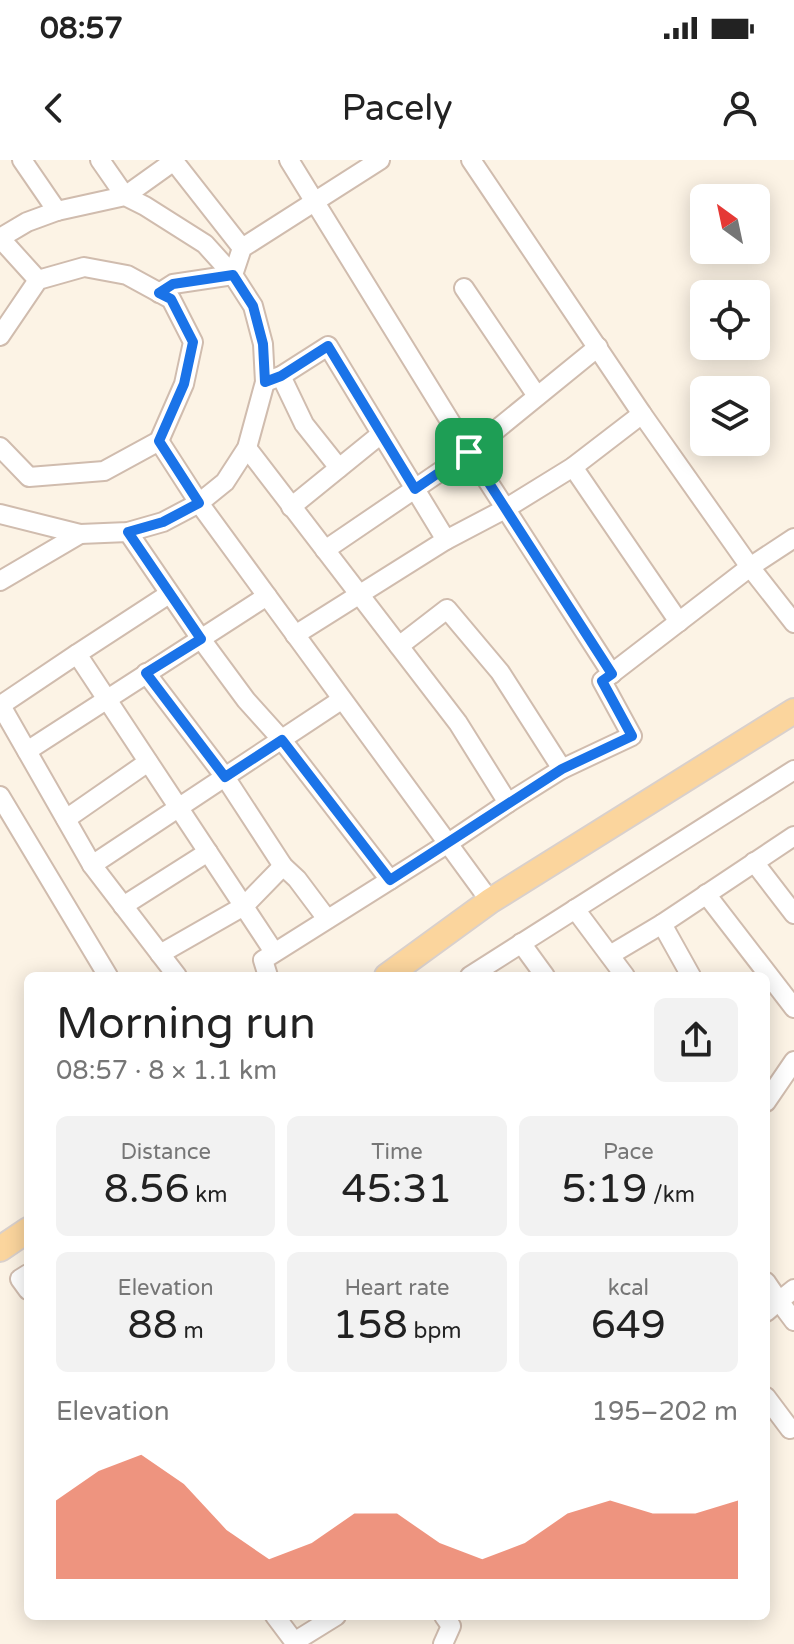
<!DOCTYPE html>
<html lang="en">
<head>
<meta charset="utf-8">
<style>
	body { margin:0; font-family:"Varela Round",sans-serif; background:#f2f2f2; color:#222; height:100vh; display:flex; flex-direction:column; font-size:30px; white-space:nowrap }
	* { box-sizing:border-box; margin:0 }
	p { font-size:26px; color:#767676 }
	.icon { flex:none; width:44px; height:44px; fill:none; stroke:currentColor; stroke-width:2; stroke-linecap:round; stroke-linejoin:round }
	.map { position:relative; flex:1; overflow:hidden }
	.side { position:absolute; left:24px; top:812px; width:746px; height:648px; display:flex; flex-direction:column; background:#fff; border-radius:12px; box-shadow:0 4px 20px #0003 }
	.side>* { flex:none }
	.needle { width:52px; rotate:327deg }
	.buttons { position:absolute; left:690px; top:24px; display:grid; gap:16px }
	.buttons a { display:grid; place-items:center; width:80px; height:80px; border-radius:12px; background:#fff; box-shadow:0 4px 20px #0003; font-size:40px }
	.pin { position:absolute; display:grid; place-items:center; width:68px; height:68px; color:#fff; margin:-34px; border-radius:16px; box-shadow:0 4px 12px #0006 }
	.round { display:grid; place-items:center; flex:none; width:84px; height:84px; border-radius:12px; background:#f2f2f2 }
	.headline { display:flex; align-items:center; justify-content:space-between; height:136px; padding:0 32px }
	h1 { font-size:44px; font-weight:600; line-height:60px }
	.figures { display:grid; grid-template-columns:repeat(3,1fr); gap:12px; height:136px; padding:8px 32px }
	.figures div { display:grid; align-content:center; border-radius:12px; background:#f2f2f2; text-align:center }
	.figures b { font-size:40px; font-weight:600 }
	.figures small { font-size:22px; font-weight:400 }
	.figures p { font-size:22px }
	.chart { height:224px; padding:16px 32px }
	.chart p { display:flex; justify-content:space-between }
	.chart svg { width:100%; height:144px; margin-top:8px; fill:#e76749; opacity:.7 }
	.status { display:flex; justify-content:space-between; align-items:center; height:56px; padding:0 40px; background:#fff; direction:ltr }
	.status svg { height:22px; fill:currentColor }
	header { display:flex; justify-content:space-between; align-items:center; height:104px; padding:0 32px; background:#fff; font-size:36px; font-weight:600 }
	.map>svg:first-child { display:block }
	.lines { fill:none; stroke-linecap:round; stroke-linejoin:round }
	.minor-casing { stroke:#d0bcae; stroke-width:22 }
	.major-casing { stroke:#d9d0cc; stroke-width:28 }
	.minor { stroke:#fff; stroke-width:18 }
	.major { stroke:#fbd59d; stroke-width:24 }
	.route-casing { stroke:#fff; stroke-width:16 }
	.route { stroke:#1a73e8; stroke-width:10 }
</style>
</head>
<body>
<div class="status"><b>08:57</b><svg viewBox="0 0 49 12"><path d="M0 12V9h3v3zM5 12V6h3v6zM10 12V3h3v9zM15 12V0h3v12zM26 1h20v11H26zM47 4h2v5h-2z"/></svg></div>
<header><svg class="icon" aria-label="back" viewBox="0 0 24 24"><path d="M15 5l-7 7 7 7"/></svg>Pacely<svg class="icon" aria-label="person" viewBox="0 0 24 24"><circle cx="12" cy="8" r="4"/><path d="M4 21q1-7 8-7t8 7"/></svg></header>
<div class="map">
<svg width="794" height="1484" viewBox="0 0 794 1484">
	<rect width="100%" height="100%" fill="#fcf3e5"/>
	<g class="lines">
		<defs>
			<g id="minor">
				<path d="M22 0 57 51"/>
				<path d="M100 0 125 36 174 1"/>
				<path d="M173 0 242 88"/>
				<path d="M289 0 469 292 612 514"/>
				<path d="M471 0 642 254 750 407 794 378"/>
				<path d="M0 78 27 62 57 51 125 36 145 46 205 84 233 115 253 146 263 184 265 222 247 288 225 322 199 343 163 362 128 372 80 374 0 354"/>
				<path d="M0 78 38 120"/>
				<path d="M464 128 537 236"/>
				<path d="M159 133 173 124 233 115 242 88 380 0"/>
				<path d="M0 176 38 120 84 107 127 115 171 139 193 182 184 224 159 281 104 311 29 317 0 287"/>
				<path d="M281 216 304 264 339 308"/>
				<path d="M265 222 281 216 328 186 446 380 295 475"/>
				<path d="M159 281 199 343 490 741"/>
				<path d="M573 307 679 462"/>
				<path d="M291 347 381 274"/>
				<path d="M128 372 201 479 246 540 282 580 390 720 447 684 508 643 458 563 247 288"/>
				<path d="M446 380 505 349 573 307 642 254"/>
				<path d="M325 390 469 292 598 187"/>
				<path d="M0 421 80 374"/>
				<path d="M169 434 77 494 274 792"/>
				<path d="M399 486 447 449 500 512 562 609 508 643"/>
				<path d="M146 513 225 617 283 706 297 719 327 759"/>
				<path d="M0 544 92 705 177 816"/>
				<path d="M1 545 77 494"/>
				<path d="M27 591 267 436"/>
				<path d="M562 609 632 576 602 521 750 407 794 463"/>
				<path d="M0 636 108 816"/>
				<path d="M66 659 148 602"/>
				<path d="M754 702 794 754"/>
				<path d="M92 705 341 540"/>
				<path d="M706 734 794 848"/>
				<path d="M123 746 208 692"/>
				<path d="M575 749 625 816"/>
				<path d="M521 783 545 816"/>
				<path d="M160 794 244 746 283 706"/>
				<path d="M610 795 662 764"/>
				<path d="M268 816 263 800 390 720"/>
				<path d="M470 816 794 610"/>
				<path d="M691 816 662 764 794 676"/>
				<path d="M766 942 794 901"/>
				<path d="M28 1114 20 1119 28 1130"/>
				<path d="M766 1122 779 1141 766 1152"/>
				<path d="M794 1129 779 1141 794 1161"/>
				<path d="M766 1237 790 1269"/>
				<path d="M275 1456 296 1484"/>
				<path d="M294 1482 336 1456"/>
				<path d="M443 1484 451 1466 444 1456"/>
			</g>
			<g id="major">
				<path d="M387 816 490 741 794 551"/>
				<path d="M0 1089 28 1070"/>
			</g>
		</defs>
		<use href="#minor" class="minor-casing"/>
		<use href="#major" class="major-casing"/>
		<use href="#minor" class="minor"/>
		<use href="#major" class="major"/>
	</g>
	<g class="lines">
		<defs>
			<path id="route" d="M233 115 253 146 263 184 265 222 281 216 328 186 415 329 469 292 612 514 602 521 632 576 562 609 390 720 282 580 225 617 146 513 201 479 128 372 163 362 199 343 159 281 184 224 193 182 171 139 159 133 173 124Z"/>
		</defs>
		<use href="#route" class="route-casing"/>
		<use href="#route" class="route"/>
	</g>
</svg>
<div class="buttons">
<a><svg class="needle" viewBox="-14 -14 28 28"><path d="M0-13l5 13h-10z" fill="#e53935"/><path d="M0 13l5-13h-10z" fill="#767676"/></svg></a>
<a><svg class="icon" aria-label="locate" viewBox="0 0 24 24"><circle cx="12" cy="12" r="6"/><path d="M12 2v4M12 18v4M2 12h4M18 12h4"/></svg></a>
<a><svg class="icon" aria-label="layers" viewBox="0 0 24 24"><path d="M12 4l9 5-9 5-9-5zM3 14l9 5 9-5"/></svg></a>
</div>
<div class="pin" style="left:469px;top:292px;background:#1e9e55"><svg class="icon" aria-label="arrive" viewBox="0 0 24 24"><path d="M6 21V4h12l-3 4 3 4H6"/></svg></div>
<section class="side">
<div class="headline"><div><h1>Morning run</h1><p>08:57 · 8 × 1.1 km</p></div><a class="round"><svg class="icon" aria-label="share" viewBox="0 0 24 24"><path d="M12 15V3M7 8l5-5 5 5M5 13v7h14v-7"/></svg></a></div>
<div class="figures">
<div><p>Distance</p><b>8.56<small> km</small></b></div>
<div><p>Time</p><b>45:31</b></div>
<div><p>Pace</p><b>5:19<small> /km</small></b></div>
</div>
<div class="figures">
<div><p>Elevation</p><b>88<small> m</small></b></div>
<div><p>Heart rate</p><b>158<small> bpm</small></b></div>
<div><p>kcal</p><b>649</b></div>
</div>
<div class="chart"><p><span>Elevation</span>195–202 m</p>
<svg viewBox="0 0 160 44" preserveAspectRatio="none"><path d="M0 44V20L10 11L20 6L30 15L40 29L50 38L60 33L70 24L80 24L90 33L100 38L110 33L120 24L130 20L140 24L150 24L160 20V44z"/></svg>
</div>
</section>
</div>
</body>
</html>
